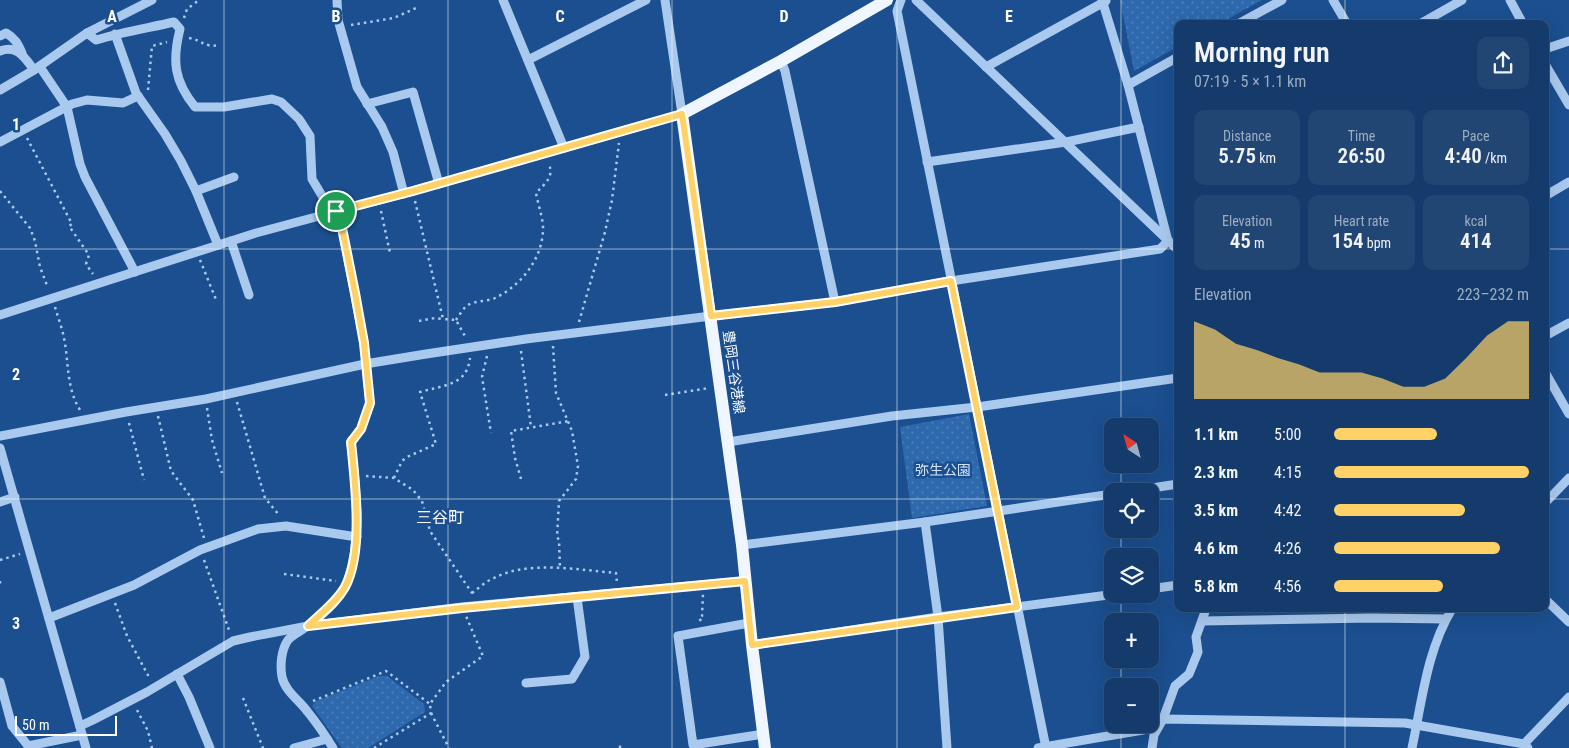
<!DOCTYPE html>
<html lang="en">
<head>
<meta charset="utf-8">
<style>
	body { margin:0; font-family:"Roboto Condensed","Noto Sans JP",sans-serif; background:#214673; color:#f1f3f6; height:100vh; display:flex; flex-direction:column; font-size:19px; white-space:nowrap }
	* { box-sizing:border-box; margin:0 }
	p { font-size:16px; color:#9dadc1 }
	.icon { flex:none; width:28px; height:28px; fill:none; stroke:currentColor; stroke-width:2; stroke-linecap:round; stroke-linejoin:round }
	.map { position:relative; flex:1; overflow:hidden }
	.drawer { position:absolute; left:1174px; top:20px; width:375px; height:592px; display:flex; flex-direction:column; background:#143b6b; border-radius:10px; box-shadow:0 5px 20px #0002,0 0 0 1px #33557e }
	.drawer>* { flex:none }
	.needle { width:32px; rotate:324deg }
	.controls { position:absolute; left:1104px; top:418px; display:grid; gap:10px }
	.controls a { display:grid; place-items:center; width:55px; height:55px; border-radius:10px; background:#143b6b; box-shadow:0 5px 20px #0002,0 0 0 1px #33557e; font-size:25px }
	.scale { position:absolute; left:15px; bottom:12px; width:102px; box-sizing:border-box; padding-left:5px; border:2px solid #fff; border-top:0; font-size:14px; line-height:18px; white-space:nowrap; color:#fff; -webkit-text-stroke:4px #1b4f8f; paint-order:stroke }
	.pin { position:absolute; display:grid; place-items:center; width:42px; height:42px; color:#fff; margin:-21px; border:2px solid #fff; border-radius:50%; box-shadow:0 1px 5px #0007 }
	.round { display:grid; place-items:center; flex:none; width:52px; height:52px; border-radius:10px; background:#214673 }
	.overview { display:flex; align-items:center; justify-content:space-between; height:85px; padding:0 20px }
	h1 { font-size:28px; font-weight:600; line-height:38px }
	.figures { display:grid; grid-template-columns:repeat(3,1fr); gap:8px; height:85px; padding:5px 20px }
	.figures div { display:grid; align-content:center; border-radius:10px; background:#214673; text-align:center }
	.figures b { font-size:21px; font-weight:600 }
	.figures small { font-size:14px; font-weight:400 }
	.figures p { font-size:14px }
	.chart { height:140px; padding:10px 20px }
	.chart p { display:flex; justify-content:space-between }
	.chart svg { width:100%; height:90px; margin-top:5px; fill:#ffd166; opacity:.7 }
	ul { padding:0 20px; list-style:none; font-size:16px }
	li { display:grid; grid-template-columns:80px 60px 1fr; align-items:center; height:38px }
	li i { height:12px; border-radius:6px; background:#ffd166 }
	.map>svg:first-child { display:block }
	.park { fill:url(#park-dots) }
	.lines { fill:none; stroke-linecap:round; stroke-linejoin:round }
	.path { stroke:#a9c9ee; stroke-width:2.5; stroke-dasharray:2.5 4; stroke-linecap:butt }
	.minor { stroke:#a9c9ee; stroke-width:9 }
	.major { stroke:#f0f6ff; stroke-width:12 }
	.route-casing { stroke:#fff; stroke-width:10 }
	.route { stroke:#ffd166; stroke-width:6 }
	.grid { fill:none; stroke:#fff; stroke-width:1; stroke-opacity:0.55 }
	.labels { text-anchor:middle; stroke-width:5; stroke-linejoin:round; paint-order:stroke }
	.street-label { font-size:14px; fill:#fff; stroke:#1b4f8f }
	.park-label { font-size:14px; fill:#cfe3fa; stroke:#1b4f8f }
	.quarter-label { font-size:16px; fill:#fff; stroke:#1b4f8f }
	.grid-label { font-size:16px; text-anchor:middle; font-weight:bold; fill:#fff; stroke:#1b4f8f; stroke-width:5; stroke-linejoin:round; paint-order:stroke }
</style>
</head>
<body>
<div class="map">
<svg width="1569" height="748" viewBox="0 0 1569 748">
	<defs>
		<pattern id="park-dots" width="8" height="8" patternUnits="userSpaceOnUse" patternTransform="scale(1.25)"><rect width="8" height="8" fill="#2e69ad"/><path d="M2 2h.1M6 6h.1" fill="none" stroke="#4d80b9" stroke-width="1.8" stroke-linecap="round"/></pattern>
	</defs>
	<rect width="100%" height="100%" fill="#1b4f8f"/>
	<g class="park">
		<path d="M1262 0 1219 24H1178L1177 47 1134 71 1120 0Z"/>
		<path d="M969 414 987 506 912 518 900 427Z"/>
		<path d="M379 676H387L424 704 425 712 368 748H342L312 706 316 701Z"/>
	</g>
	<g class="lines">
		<g class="path">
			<path d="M184 18 187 9 199 0"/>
			<path d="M351 25 394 18 416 8"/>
			<path d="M189 38C203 40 203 48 220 45"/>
			<path d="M148 90 152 46 167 42"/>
			<path d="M27 138 72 224 69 226 89 255 86 264 93 274"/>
			<path d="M0 191 30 228 35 241 40 267 48 288"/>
			<path d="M415 201 443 319 456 320 466 338"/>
			<path d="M381 211 390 253"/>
			<path d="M200 260 217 302"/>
			<path d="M55 307C58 317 62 328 64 338 69 363 66 387 80 410"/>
			<path d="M456 320C459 316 463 308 468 305 476 300 489 302 497 297 523 284 544 256 543 226 542 215 538 204 536 193 545 183 554 178 549 164"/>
			<path d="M419 321 435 318 443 319"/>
			<path d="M579 322 605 232 612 200 619 143"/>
			<path d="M553 346 556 393 572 431 578 466 576 479 559 501 557 537 559 540 560 569"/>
			<path d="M521 351 531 427"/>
			<path d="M487 356 482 377 491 433"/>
			<path d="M665 395 709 388"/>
			<path d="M237 402 265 498 279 515"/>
			<path d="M207 408 212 440 222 473"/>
			<path d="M158 416 171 471 193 500 204 538"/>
			<path d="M129 423 144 480"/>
			<path d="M366 476 394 478 413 490 422 501 430 531 472 593V596"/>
			<path d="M394 478 402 461 407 457 436 444 420 392C443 385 467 386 470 358"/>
			<path d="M521 479 515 458 511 431 569 421"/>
			<path d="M0 560 20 554"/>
			<path d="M204 560 229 630"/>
			<path d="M284 574 336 581"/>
			<path d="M0 581V585"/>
			<path d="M472 593C479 588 486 581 494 578 528 560 579 570 616 573L617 583"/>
			<path d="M115 603 127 636 150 679"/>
			<path d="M701 621 699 618 702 616 703 594"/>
			<path d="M243 698 263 748"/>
			<path d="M313 701 386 671 430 704"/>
			<path d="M137 710 148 731 152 748"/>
			<path d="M431 713 449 748"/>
			<path d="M374 748 431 713 430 704 446 682 483 656 466 616"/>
			<path d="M620 748V744"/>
		</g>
		<g class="minor">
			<path d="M337 0 338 20 357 87 382 127 393 152 404 194"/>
			<path d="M503 0 564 148"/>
			<path d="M901 0 897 11 1046 748"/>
			<path d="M916 0 1178 250"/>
			<path d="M1333 0 1347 24"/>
			<path d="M1510 0 1523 24"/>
			<path d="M1238 24 1282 0"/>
			<path d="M1420 24 1462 0"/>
			<path d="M87 33 96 40C122 32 148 28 174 22L180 29C172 61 174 81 195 107H224L272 99 281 102 299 119 310 136 312 179 324 199 336 211 341 223 364 343 370 403 361 429 351 443C356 488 363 538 347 582 341 600 321 616 306 627 301 631 292 635 288 640 281 650 280 666 282 677 285 691 299 700 307 711 316 722 325 735 333 748"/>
			<path d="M115 34 136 93 165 134 181 161 196 191 218 245"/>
			<path d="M0 36 6 33C15 38 18 44 22 53"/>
			<path d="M1545 49 1569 41"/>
			<path d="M0 51C17 44 25 58 34 70"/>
			<path d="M528 60 646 0"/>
			<path d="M781 61 785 71 835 302"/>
			<path d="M1545 64 1569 105"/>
			<path d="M40 67 67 107 80 164 85 177 135 272"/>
			<path d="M986 67 1106 1"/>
			<path d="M1128 85 1178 57"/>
			<path d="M0 90 34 70 87 33 152 0"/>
			<path d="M367 104 413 92 439 184"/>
			<path d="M0 142 72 104 87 100 123 103 138 96"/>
			<path d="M927 162 1066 142 1139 127"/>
			<path d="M196 191 234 177"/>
			<path d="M1545 196 1569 182"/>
			<path d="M231 241 249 295"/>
			<path d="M0 315 256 233 413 191 682 114 665 0"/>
			<path d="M1545 336 1569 323"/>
			<path d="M1545 372 1569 414"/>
			<path d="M0 436 126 412 206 399 365 364 426 354 526 339 711 316 835 302 951 281 1160 249 1168 241 1128 85 1102 0"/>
			<path d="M728 442 892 416 977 407 1178 378"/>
			<path d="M0 448 86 748"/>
			<path d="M1132 491 1178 484"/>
			<path d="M0 502 15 497"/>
			<path d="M1545 503 1569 478"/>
			<path d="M925 522 938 617 947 748"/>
			<path d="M742 545 925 522 1112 494"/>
			<path d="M1150 589 1178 585"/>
			<path d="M1545 599 1569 622"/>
			<path d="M49 618 134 585 200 550 258 529 286 526 357 537"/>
			<path d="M1203 621 1371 618 1446 619"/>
			<path d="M749 623 678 636 693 745 764 734"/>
			<path d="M752 645 938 617 1116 594"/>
			<path d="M177 674 189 697 210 748"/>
			<path d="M0 682 12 726 30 748"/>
			<path d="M526 683 572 679 585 657 577 597"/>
			<path d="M80 726 93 720 147 692 233 641 250 637 308 626 462 607 745 581"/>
			<path d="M1524 744 1569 697"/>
			<path d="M28 746 82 735"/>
			<path d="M294 748 327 739"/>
			<path d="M1038 748 1143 730 1163 719 1405 723 1524 744 1528 748"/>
			<path d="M1152 748 1154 735 1163 719 1175 686 1189 674 1198 652 1196 637 1206 609"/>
			<path d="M1412 748C1422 701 1427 650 1452 609"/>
		</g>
		<path class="major" d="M765 748 752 645 742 545 682 114 781 61 887 0"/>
	</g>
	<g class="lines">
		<defs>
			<path id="route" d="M682 114 711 316 835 302 951 281 1017 607 752 645 745 581 462 608 308 626C320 614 336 603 345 587 364 552 355 482 351 442L361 429 370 403 364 343 355 293 341 223 336 211 413 191Z"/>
		</defs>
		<use href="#route" class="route-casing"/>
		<use href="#route" class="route"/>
	</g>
	<path class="grid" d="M224 0V748M448 0V748M672 0V748M897 0V748M1121 0V426M1345 0V24M0 249H1178M1545 249H1569M1121 464V491M0 499H1112M1150 499H1178M1545 499H1569M1121 529V556M1121 594V621M1345 609V748M1121 659V686M1121 724V748"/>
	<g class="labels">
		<g class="street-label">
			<text transform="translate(734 372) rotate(82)" y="5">豊岡三谷港線</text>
		</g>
		<g class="park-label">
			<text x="943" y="475">弥生公園</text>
		</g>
		<g class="quarter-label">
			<text x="440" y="523">三谷町</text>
		</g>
	</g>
	<g class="grid-label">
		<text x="112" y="22">A</text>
		<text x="336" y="22">B</text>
		<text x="560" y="22">C</text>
		<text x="784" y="22">D</text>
		<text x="1009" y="22">E</text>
		<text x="16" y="130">1</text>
		<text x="16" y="380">2</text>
		<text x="16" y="629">3</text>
	</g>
</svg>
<div class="controls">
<a><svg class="needle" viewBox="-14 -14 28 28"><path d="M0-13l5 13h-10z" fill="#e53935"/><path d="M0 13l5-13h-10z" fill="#9dadc1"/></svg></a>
<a><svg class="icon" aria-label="locate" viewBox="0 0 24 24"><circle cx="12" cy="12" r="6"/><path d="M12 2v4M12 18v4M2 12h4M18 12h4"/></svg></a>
<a><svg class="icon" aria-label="layers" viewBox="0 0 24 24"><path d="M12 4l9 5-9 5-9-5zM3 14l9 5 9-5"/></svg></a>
<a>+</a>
<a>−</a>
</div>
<div class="scale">50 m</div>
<div class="pin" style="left:336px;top:211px;background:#1e9e55"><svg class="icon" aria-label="arrive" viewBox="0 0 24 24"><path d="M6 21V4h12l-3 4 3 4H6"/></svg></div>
<section class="drawer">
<div class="overview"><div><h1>Morning run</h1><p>07:19 · 5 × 1.1 km</p></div><a class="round"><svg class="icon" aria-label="share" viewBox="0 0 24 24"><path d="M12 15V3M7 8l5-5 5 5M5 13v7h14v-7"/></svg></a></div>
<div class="figures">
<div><p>Distance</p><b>5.75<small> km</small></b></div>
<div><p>Time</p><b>26:50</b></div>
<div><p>Pace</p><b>4:40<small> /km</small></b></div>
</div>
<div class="figures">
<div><p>Elevation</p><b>45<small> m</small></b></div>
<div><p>Heart rate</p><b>154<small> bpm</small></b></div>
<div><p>kcal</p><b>414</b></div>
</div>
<div class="chart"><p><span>Elevation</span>223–232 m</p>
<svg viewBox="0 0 160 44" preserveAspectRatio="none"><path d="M0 44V6L10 10L20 17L30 20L40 24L50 27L60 31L70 31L80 31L90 34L100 38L110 38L120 34L130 24L140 13L150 6L160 6V44z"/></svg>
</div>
<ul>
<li><b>1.1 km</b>5:00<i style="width:53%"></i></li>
<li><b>2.3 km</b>4:15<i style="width:100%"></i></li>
<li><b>3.5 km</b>4:42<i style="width:67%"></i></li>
<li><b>4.6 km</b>4:26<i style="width:85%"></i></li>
<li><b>5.8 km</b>4:56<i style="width:56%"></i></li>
</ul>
</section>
</div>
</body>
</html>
